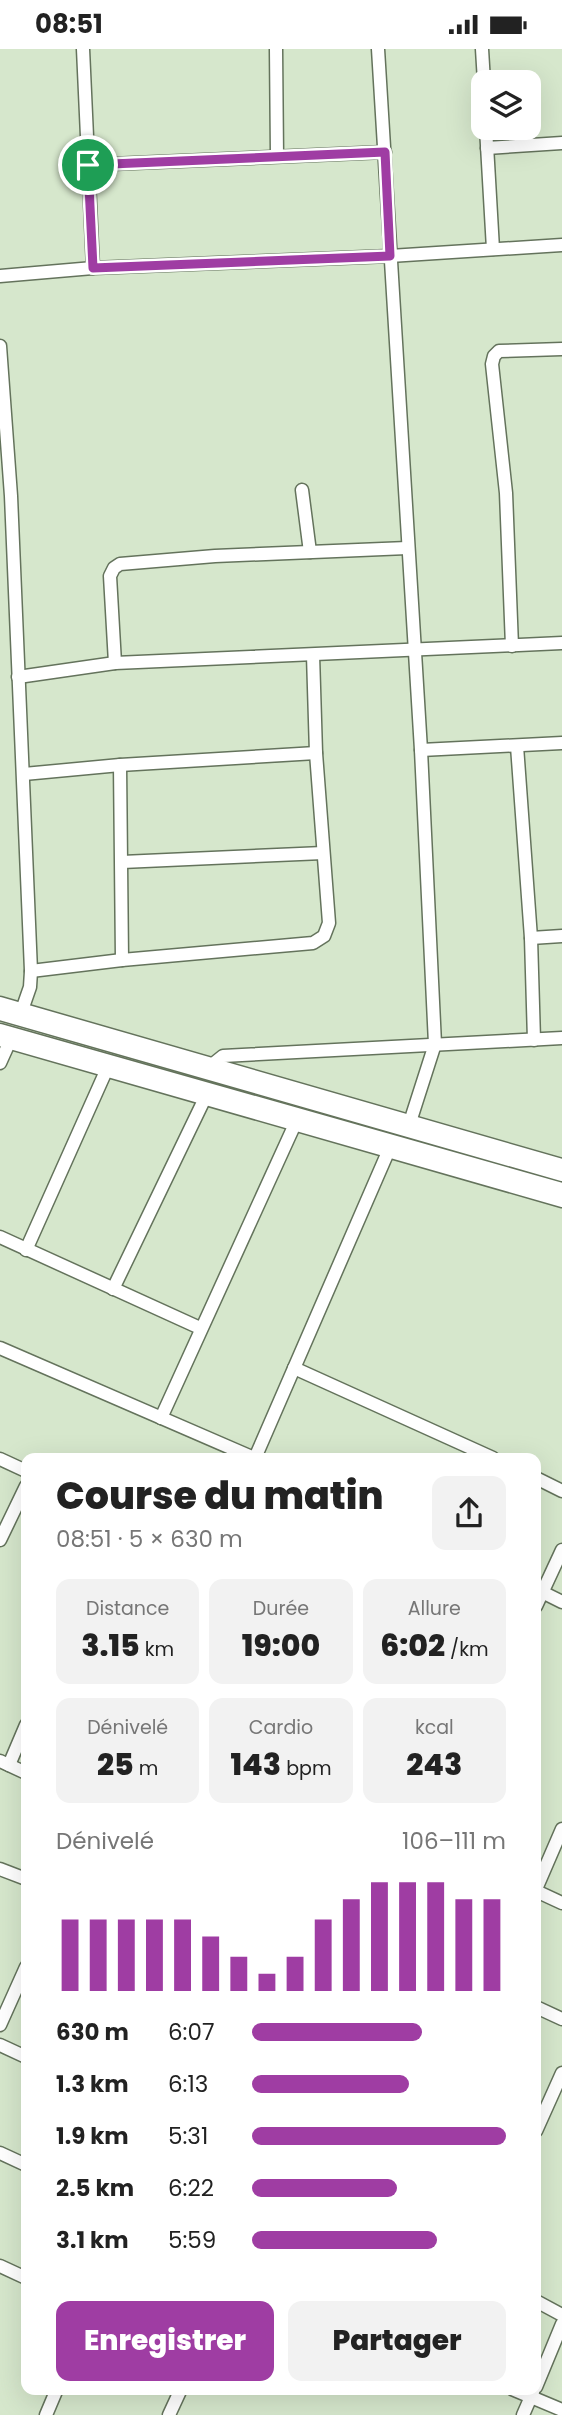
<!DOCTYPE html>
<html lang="fr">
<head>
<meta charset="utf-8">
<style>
	body { margin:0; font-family:Poppins,sans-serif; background:#f2f2f2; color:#222; height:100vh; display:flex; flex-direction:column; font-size:26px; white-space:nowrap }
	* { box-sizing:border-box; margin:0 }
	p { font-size:23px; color:#767676 }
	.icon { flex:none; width:38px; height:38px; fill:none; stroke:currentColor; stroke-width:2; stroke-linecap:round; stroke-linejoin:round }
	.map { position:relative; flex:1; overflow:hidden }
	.panel { position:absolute; left:21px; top:1404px; width:520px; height:942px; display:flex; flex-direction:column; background:#fff; border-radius:14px; box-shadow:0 7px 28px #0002 }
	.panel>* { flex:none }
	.controls { position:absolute; left:471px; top:21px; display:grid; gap:14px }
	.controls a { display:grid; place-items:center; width:70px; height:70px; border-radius:14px; background:#fff; box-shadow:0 7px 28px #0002; font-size:35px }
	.pin { position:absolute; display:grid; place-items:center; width:60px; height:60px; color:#fff; margin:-30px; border:4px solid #fff; border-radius:50%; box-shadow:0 2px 7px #0007 }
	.round { display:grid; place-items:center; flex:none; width:74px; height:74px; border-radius:14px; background:#f2f2f2 }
	.head { display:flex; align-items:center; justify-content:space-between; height:119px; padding:0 35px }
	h1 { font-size:38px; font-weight:800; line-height:52px }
	.figures { display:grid; grid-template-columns:repeat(3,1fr); gap:10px; height:119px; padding:7px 35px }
	.figures div { display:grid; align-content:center; border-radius:14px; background:#f2f2f2; text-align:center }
	.figures b { font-size:30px; font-weight:800 }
	.figures small { font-size:19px; font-weight:400 }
	.figures p { font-size:19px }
	.chart { height:196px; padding:14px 35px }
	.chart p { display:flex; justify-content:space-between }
	.chart svg { width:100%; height:126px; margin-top:7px; stroke:#9f3da3; stroke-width:6 }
	.cta { display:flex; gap:14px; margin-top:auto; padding:14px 35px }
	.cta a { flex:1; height:80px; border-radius:14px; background:#9f3da3; color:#fff; font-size:28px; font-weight:800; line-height:80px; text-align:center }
	.cta a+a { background:#f2f2f2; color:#222 }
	ul { padding:0 35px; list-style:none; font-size:23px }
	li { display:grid; grid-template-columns:112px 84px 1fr; align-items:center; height:52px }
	li i { height:18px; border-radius:9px; background:#9f3da3 }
	.status { display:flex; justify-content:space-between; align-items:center; height:49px; padding:0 35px; background:#fff; direction:ltr }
	.status svg { height:19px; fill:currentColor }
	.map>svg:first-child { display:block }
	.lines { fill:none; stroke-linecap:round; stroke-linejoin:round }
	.minor-casing { stroke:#64735c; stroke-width:15 }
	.major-casing { stroke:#64735c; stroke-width:17 }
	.minor { stroke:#fff; stroke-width:12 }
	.major { stroke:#fff; stroke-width:14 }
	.route-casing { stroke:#fff; stroke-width:14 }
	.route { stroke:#9f3da3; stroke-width:9 }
</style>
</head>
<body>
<div class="status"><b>08:51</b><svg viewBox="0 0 49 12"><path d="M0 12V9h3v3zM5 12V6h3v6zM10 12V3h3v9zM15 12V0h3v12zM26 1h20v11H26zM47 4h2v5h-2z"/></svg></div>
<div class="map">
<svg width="562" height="2366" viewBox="0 0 562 2366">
	<rect width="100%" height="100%" fill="#d6e7cc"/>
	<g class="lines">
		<defs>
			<g id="minor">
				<path d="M83 0 93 219"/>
				<path d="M276 0 277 107"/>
				<path d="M378 0 421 701 435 995 410 1073"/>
				<path d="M482 0 484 33"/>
				<path d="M486 79 493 200"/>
				<path d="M487 99 562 94"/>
				<path d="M88 116 385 103"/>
				<path d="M0 227 93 219 390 207 562 196"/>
				<path d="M0 297 11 447 31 922 30 938 22 961"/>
				<path d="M302 441 310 503"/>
				<path d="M512 597 506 444 492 315 494 307 499 302 562 300"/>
				<path d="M115 614 110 527 114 519 120 515 215 507 407 499"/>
				<path d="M18 628 115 614 562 594"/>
				<path d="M517 697 531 889 534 991"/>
				<path d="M421 701 562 694"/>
				<path d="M120 716 122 911"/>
				<path d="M24 725 120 716 316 704"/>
				<path d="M122 813 323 804"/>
				<path d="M531 889 562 887"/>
				<path d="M31 922 122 911 313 894 324 887 329 874 316 704 313 606"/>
				<path d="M0 954 562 1116"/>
				<path d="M0 991 562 1152"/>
				<path d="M0 1014 9 994"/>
				<path d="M213 1015 223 1007 562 989"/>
				<path d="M0 1188 200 1279"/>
				<path d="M26 1201 106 1022"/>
				<path d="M113 1240 205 1049"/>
				<path d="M0 1299 254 1409"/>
				<path d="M294 1319 493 1409"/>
				<path d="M161 1369 295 1075"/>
				<path d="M255 1409 388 1103"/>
				<path d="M0 1410 26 1422"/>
				<path d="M536 1429 562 1442"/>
				<path d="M0 1491 26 1437"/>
				<path d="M536 1540 562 1553"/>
				<path d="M536 1557 562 1501"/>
				<path d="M0 1712 26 1724"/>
				<path d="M9 1716 26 1676"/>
				<path d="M0 1820 26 1830"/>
				<path d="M536 1840 562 1780"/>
				<path d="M536 1842 562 1854"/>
				<path d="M536 1958 562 1970"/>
				<path d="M0 1976 26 1918"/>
				<path d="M0 1996 26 2008"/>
				<path d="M536 2082 562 2024"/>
				<path d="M0 2104 26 2116"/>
				<path d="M0 2217 26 2229"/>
				<path d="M536 2252 562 2266"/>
				<path d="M536 2338 562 2275"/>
				<path d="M512 2340 562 2361"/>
				<path d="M46 2366 57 2340"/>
				<path d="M169 2366 181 2340"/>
				<path d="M523 2366 533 2343"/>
			</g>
			<g id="major">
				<path d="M0 964 562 1125"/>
				<path d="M0 982 562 1141"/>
			</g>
		</defs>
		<use href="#minor" class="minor-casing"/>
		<use href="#major" class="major-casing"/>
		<use href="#minor" class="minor"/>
		<use href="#major" class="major"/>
	</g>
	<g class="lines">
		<defs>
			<path id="route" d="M385 103 390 207 93 219 88 116Z"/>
		</defs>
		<use href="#route" class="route-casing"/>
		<use href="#route" class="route"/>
	</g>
</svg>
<div class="controls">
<a><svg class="icon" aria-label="layers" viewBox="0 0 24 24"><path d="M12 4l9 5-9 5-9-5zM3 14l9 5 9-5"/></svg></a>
</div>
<div class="pin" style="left:88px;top:116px;background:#1e9e55"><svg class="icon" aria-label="arrive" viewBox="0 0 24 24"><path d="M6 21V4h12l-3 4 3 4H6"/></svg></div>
<section class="panel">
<div class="head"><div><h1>Course du matin</h1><p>08:51 · 5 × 630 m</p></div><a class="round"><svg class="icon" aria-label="share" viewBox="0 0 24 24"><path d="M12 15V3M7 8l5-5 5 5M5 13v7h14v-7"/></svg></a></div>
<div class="figures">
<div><p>Distance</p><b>3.15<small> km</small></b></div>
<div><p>Durée</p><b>19:00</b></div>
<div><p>Allure</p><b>6:02<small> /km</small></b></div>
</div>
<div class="figures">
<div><p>Dénivelé</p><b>25<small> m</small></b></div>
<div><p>Cardio</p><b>143<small> bpm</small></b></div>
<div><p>kcal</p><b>243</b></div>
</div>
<div class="chart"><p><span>Dénivelé</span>106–111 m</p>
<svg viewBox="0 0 160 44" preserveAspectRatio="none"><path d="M5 44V19M15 44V19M25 44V19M35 44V19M45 44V19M55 44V25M65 44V32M75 44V38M85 44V32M95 44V19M105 44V12M115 44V6M125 44V6M135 44V6M145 44V12M155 44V12"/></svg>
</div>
<ul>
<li><b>630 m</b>6:07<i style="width:67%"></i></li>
<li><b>1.3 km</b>6:13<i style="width:62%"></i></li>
<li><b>1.9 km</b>5:31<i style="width:100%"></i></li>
<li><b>2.5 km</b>6:22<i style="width:57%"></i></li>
<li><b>3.1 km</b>5:59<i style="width:73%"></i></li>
</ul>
<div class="cta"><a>Enregistrer</a><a>Partager</a></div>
</section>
</div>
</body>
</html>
